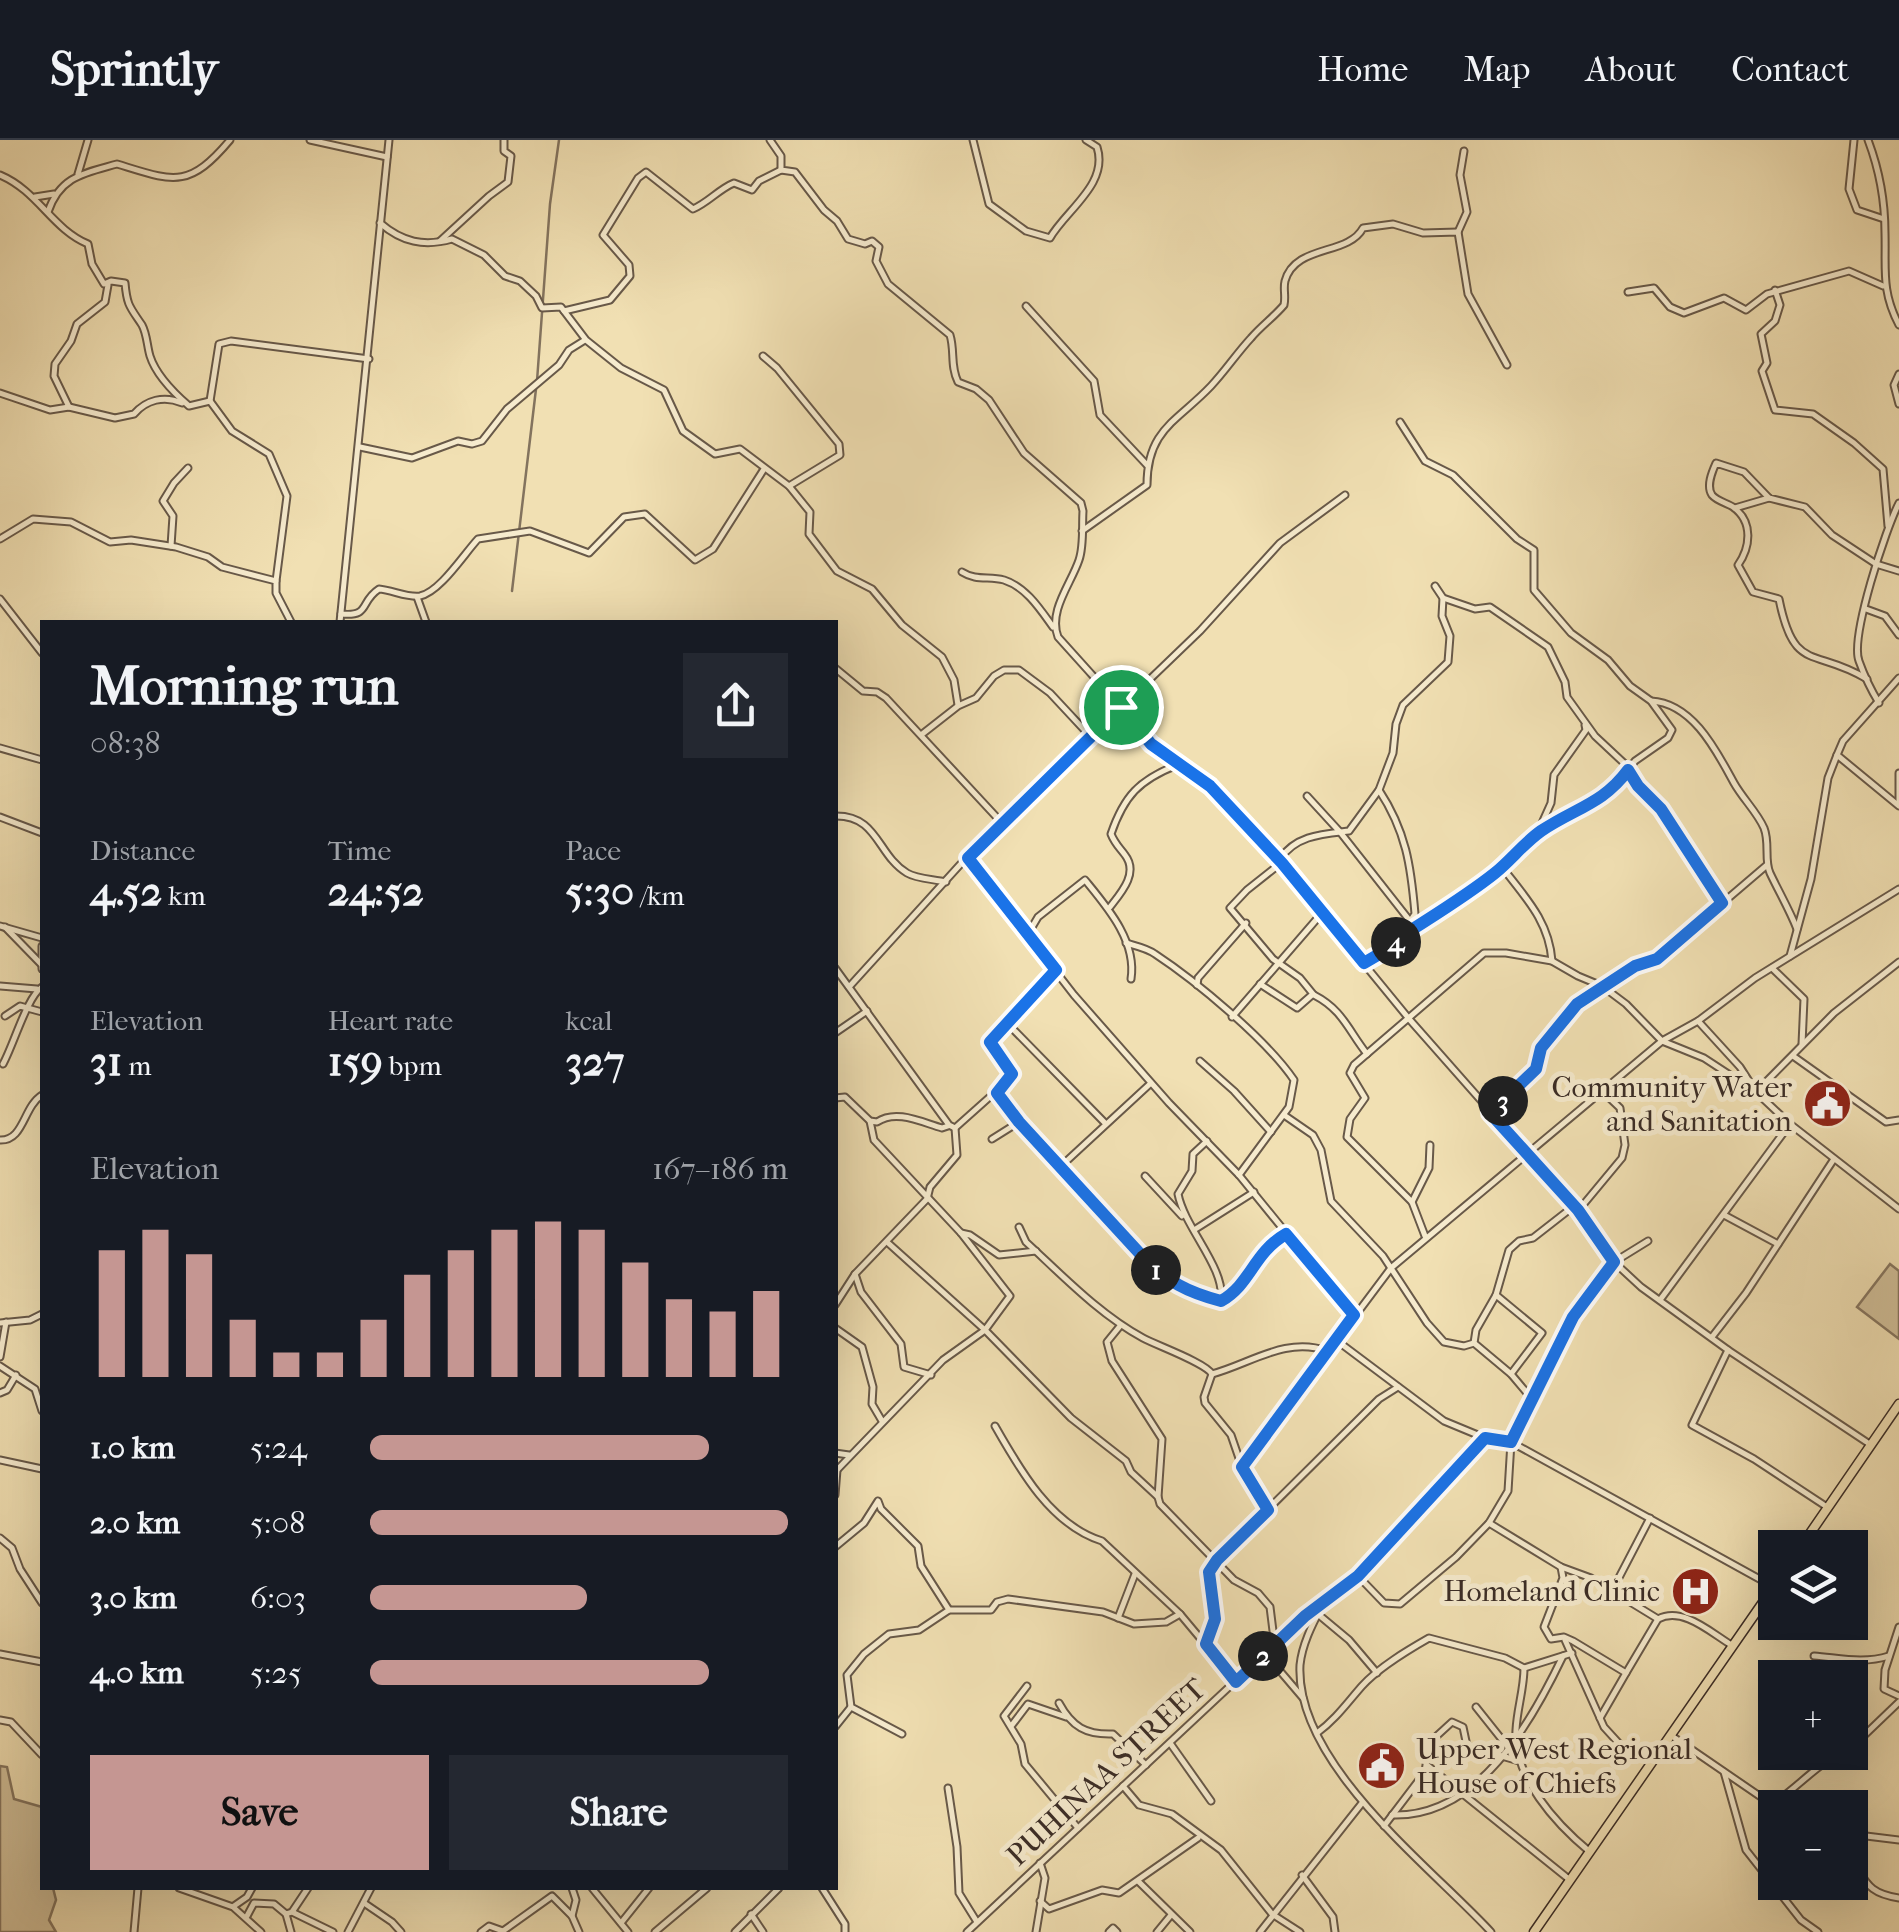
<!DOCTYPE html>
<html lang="en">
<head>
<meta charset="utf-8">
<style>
	body { margin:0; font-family:"IM FELL French Canon",serif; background:#242831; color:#f1f3f6; height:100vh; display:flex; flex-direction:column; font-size:38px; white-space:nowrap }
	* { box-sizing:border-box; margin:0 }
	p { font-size:32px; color:#9ea1a6 }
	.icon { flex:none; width:55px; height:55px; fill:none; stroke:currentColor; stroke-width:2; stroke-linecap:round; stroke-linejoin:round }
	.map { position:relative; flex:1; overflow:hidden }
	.drawer { position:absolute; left:40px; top:480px; width:798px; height:1270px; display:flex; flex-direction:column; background:#171b24; border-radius:0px; box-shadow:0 10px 40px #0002 }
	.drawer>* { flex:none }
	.buttons { position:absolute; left:1758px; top:1390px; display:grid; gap:20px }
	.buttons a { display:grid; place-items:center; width:110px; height:110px; border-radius:0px; background:#171b24; box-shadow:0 10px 40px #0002; font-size:50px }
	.pin { position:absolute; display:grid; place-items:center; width:85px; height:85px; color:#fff; margin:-42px; border:5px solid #fff; border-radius:50%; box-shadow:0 2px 10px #0007 }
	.km { position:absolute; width:50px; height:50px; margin:-25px; border-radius:50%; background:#222; color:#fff; font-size:28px; line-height:50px; text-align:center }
	.round { display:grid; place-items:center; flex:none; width:105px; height:105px; border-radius:0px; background:#242831 }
	.summary { display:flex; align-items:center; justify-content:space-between; height:170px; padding:0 50px }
	h1 { font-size:55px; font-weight:700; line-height:75px }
	.stats { display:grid; grid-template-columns:repeat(3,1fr); gap:15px; height:170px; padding:10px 50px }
	.stats div { display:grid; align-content:center }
	.stats b { font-size:42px; font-weight:700 }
	.stats small { font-size:28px; font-weight:400 }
	.stats p { font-size:28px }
	.chart { height:280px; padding:20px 50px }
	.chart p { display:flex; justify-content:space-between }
	.chart svg { width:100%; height:180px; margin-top:10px; stroke:#c59692; stroke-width:6 }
	.primary-button { display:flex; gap:20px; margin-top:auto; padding:20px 50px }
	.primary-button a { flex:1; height:115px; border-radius:0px; background:#c59692; color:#111; font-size:40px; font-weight:700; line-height:115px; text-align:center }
	.primary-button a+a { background:#242831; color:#f1f3f6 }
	ul { padding:0 50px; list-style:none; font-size:32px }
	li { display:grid; grid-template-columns:160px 120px 1fr; align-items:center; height:75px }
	li i { height:25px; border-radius:12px; background:#c59692 }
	header { display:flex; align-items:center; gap:60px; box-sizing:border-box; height:140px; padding:0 50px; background:#171b24; border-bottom:2px solid #363941 }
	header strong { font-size:48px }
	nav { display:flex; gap:55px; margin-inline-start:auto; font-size:35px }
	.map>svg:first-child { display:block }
	.green { fill:#d2c19b; stroke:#867660; stroke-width:2.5 }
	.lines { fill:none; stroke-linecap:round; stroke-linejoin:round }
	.stream { stroke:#83735e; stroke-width:2.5 }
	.minor-casing { stroke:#685949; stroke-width:9 }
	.major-casing { stroke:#3a2c26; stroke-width:11 }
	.minor { stroke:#f6ebce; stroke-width:5 }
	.major { stroke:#f1e0b3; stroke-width:8 }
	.route-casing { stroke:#fff; stroke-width:20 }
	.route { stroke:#1a73e8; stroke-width:12 }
	.labels { text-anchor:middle; stroke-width:10; stroke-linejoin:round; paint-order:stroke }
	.poi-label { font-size:30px; fill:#3a2c26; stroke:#f6ebce; text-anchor:end }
	.street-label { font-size:30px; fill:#3a2c26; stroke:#f6ebce }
</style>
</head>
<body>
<header>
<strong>Sprintly</strong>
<nav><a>Home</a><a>Map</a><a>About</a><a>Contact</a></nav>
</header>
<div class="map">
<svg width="1899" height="1792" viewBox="0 0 1899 1792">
	<rect width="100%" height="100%" fill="#f1e0b3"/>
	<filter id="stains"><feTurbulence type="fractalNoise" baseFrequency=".002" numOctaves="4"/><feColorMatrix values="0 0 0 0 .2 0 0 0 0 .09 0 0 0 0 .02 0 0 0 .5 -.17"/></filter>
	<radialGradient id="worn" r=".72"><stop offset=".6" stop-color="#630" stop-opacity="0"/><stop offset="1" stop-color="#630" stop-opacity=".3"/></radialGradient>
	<g class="green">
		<path d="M1890 1124 1899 1131V1199L1857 1167Z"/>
		<path d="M0 1626 7 1627 14 1659 42 1667V1748H53L56 1760 49 1780 56 1792H0Z"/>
	</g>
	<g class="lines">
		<g class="stream">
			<path d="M537 241 550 64 559 0"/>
			<path d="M512 451 536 249"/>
		</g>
		<defs>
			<g id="minor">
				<path d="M310 0 387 17"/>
				<path d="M770 0 781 16V30L795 32 824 70 837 81 848 99 865 104 872 101 879 107 876 121 888 144 950 195C955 211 950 226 958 242L976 249 989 260 1024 313 1081 363 1083 371C1082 386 1084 406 1079 420 1071 444 1048 471 1058 497L1121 567 1200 491 1280 403 1345 355"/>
				<path d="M973 0 989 64 1026 91 1050 98C1066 70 1109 44 1097 7L1086 0"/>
				<path d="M1854 0 1849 49 1857 70 1884 79"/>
				<path d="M1868 0C1879 29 1885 62 1885 93 1886 129 1881 151 1899 185"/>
				<path d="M78 34 88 0"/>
				<path d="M0 35C38 51 52 89 88 104L92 124 104 144 111 141 125 143C127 166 130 167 142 185 147 194 147 206 150 216 156 235 174 253 189 266L210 261 232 291 269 314 287 356 276 441"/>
				<path d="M35 57 54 54"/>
				<path d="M48 72C60 36 85 33 117 24 173 41 188 50 230 0"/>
				<path d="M380 83C402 102 424 107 452 99L484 115 505 136 520 141 536 156 542 168 561 167 586 200 621 228 664 250 683 291 715 314 740 309 789 346 810 372 809 394 837 431 872 449 902 485 942 517 954 540 958 565"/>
				<path d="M1458 92 1467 72 1460 35 1464 11"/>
				<path d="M440 101 489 56 508 42 511 16 504 11V0"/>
				<path d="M1775 150 1780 165 1775 181 1761 194 1767 223 1762 231 1775 270 1813 274 1854 303 1883 329 1888 386"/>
				<path d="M1628 152 1654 148 1670 167 1684 173 1724 158 1746 170 1767 154 1849 131 1883 146"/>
				<path d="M1026 166 1094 241 1100 275 1147 325"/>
				<path d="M564 171 610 160 630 136 629 125 603 95 638 38 646 32 693 69C709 62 719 49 734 43L752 50 759 41 781 30"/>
				<path d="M763 216 777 228 839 304 840 315 789 346"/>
				<path d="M1899 234 1894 245 1899 264"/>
				<path d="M0 253 50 270 69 267 115 278 134 274C146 260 164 255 182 263"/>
				<path d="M210 261 219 204 231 201 369 219"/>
				<path d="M69 267 54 236 55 224 71 201 77 184 105 162 108 145"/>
				<path d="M1400 282 1425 321 1453 335 1517 399 1534 410V450L1571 493 1608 520 1630 546 1651 561 1672 590 1668 598 1635 621 1612 651 1537 694"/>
				<path d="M360 307 412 318 458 301 472 304 482 301 507 269 559 225 569 210 585 200"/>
				<path d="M1735 368 1769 358"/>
				<path d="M1082 391 1147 345C1147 289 1178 281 1211 246 1226 230 1237 213 1251 198 1261 186 1274 177 1284 165 1286 156 1283 149 1285 141 1295 104 1348 116 1363 88L1393 84 1423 93 1458 92 1468 154 1507 225"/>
				<path d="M0 399 33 379 71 382 110 402 131 400 176 407 208 417 222 427 276 441V453L291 482"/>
				<path d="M171 406 173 376 163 361 174 343 188 328"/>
				<path d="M962 432C976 441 989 436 1004 440 1026 447 1040 469 1053 487"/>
				<path d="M417 457 426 482"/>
				<path d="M1443 458 1475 469 1490 467 1548 507 1565 542 1567 557 1595 596 1625 624 1638 646 1661 669 1722 763"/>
				<path d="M0 459 42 513"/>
				<path d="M1866 469 1885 476 1899 495"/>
				<path d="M341 474C371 477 359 462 379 449 392 450 408 458 420 456 440 452 464 414 478 399L530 391 589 413 624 377 645 374 695 420 713 409 764 329"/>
				<path d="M340 482 389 0"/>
				<path d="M835 528 863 551 877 552 886 558 1002 683"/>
				<path d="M1899 538 1843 601 1837 615 1899 666"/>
				<path d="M1867 539C1814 507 1794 534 1779 459L1753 452 1738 425C1750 408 1754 382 1733 367 1727 363 1717 361 1712 355 1706 346 1712 332 1716 323L1744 332 1769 358 1805 367 1832 395 1876 424 1899 431"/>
				<path d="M1651 561C1693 563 1717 612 1734 643 1743 659 1757 672 1764 688 1770 703 1764 720 1770 733 1779 752 1789 769 1797 789"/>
				<path d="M1879 563C1871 550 1864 535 1859 521 1850 497 1886 388 1899 363"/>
				<path d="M921 595 958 566 976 558 994 536 1004 530H1019L1050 553 1091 597 1121 567 1151 604 1209 647 1279 720 1410 880 1574 1066 1614 1122 1641 1147 1728 1210 1871 1305"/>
				<path d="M1091 597 967 717 1074 855 1169 963 1239 1035 1353 1175"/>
				<path d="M0 608 42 620"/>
				<path d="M1899 633V664"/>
				<path d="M1307 656 1340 692 1410 781"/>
				<path d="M835 676C878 675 877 715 907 733 917 739 933 739 946 742"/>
				<path d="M0 677 42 693"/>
				<path d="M1280 719C1296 695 1323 694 1349 691L1379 650 1393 613 1396 584 1403 565 1448 522 1450 496 1442 476 1443 458 1435 446"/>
				<path d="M1502 727C1525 757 1549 781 1552 821"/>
				<path d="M1110 767C1121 753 1139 733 1125 715 1120 708 1115 704 1111 694 1124 656 1139 640 1177 625"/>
				<path d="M0 786 42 798"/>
				<path d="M5 787 41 824"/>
				<path d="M1028 794 1038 777 1085 740C1107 767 1137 801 1131 839"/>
				<path d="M1399 798 1494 734 1537 694 1551 663 1554 635 1586 590 1585 585"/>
				<path d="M1126 803C1136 806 1147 808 1155 814 1196 841 1267 900 1294 940L1289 967 1239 1035"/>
				<path d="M42 806V829"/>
				<path d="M1790 816 1811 739 1828 638 1837 615"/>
				<path d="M1363 823 1393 807 1415 774C1411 726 1406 691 1379 650"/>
				<path d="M835 828 949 985 955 988 1011 938 989 902 1056 830"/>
				<path d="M1772 828 1804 859 1802 904"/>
				<path d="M1260 844 1297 868 1313 854 1300 838 1273 819 1230 768 1247 750 1281 723"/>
				<path d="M1197 845 1198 838 1246 783"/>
				<path d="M0 846 37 849"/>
				<path d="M849 847 967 717"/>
				<path d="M1314 855C1343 870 1348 890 1367 914"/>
				<path d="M5 876 20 866 42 872"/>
				<path d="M1232 877 1322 773"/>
				<path d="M1698 881 1740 927 1756 952 1834 873 1899 822"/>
				<path d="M1007 883 1105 983"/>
				<path d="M835 893 867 871"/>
				<path d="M1793 916 1886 982 1899 980"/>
				<path d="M1200 921 1234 951 1271 992"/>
				<path d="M3 924C14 904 27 857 42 847"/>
				<path d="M997 953 1019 982"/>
				<path d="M835 958 845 957 870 981 877 982C896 969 921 982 942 988L948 986"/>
				<path d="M1490 973 1536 929 1541 908 1577 864 1635 826 1657 819 1767 725"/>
				<path d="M1284 975 1313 995 1321 1010 1331 1061 1383 1116 1427 1183 1444 1202 1464 1206 1474 1203"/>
				<path d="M992 999 1019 982 1143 1117C1167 1142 1187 1152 1221 1161 1251 1144 1254 1112 1286 1095"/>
				<path d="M0 1000C24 1001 23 967 42 955"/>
				<path d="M1207 1001 1193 1014 1192 1031 1178 1054C1185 1089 1226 1128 1221 1161"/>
				<path d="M1059 1028 1151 943"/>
				<path d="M1145 1036 1182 1076"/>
				<path d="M1412 1062 1429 1028 1430 1005"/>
				<path d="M1578 1071 1622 1018 1625 1005 1620 968 1601 950"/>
				<path d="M1724 1075 1778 1104"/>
				<path d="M1019 1087 1026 1102C1063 1136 1099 1174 1143 1198 1158 1206 1206 1223 1212 1234"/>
				<path d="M1194 1090 1254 1052"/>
				<path d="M961 1093 970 1095 999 1115 1036 1111"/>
				<path d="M1425 1096 1412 1062 1347 997 1350 979 1365 958 1350 933 1354 925 1484 813H1506L1552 821 1578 836 1602 846 1626 864 1662 901 1704 918 1756 952 1790 984 1899 1069"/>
				<path d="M887 1102 985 1190 1071 1278 1126 1321 1131 1332 1158 1357 1160 1364 1234 1440 1258 1453 1270 1467 1273 1491 1279 1500"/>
				<path d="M855 1134 861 1152 901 1204 904 1227 931 1235"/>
				<path d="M1496 1155 1542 1193 1511 1234"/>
				<path d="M1660 1160 1790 984"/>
				<path d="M835 1165 855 1134 927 1059 930 1047 957 1015 955 988"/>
				<path d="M0 1183 30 1180 42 1174"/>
				<path d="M1120 1186 1107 1202 1112 1221 1162 1299 1158 1357"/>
				<path d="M835 1188 862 1207 873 1247 872 1264 882 1281"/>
				<path d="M1712 1197 1746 1153 1834 1019"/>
				<path d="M1336 1200 1444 1281 1485 1298 1511 1302 1774 1447"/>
				<path d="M1728 1210 1692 1285 1754 1319 1827 1367"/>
				<path d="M0 1217 6 1182"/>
				<path d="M0 1226 35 1249 42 1271"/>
				<path d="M1212 1234 1204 1257 1205 1263 1231 1295 1242 1327 1268 1370"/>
				<path d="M1212 1234C1250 1224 1286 1196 1327 1211"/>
				<path d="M0 1253 7 1250 16 1235"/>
				<path d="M1532 1259 1511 1234 1474 1203 1476 1190 1496 1155 1509 1110 1519 1101 1533 1098 1574 1066"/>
				<path d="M995 1286C1020 1330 1051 1385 1102 1401L1180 1474 1236 1541"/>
				<path d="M1485 1298C1443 1343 1404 1390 1360 1433 1349 1444 1327 1454 1321 1468 1312 1485 1302 1505 1300 1525 1295 1624 1430 1726 1491 1792"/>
				<path d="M835 1313 849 1315"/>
				<path d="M0 1320 42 1329"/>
				<path d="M1242 1327 1391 1128 1662 901 1698 881 1755 838 1899 749"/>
				<path d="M835 1332 943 1220 985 1190 1010 1156 961 1093 874 1000 870 981"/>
				<path d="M835 1355 837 1330"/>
				<path d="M1489 1383 1561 1427 1591 1438 1658 1479C1683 1466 1711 1493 1733 1506"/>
				<path d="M0 1398 12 1408 20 1429 42 1463"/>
				<path d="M835 1407 864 1383 878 1361 881 1369 918 1406 921 1426 949 1470"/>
				<path d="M1561 1427 1563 1438 1544 1487 1551 1499 1564 1497 1573 1501 1626 1533 1658 1479"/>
				<path d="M1358 1436 1384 1463 1400 1464 1456 1417 1489 1383 1508 1351 1511 1302 1573 1177 1614 1122 1648 1101"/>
				<path d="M1612 1451 1650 1378"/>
				<path d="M1319 1475 1349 1500 1377 1533"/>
				<path d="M1118 1478 1135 1434"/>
				<path d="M1899 1487 1885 1530 1884 1549 1899 1556"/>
				<path d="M1565 1500 1604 1587 1625 1610 1655 1618"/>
				<path d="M1206 1504 1215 1479 1209 1432 1217 1420 1379 1259 1398 1247"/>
				<path d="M0 1514 42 1522"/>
				<path d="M1814 1516C1840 1518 1863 1524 1889 1516"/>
				<path d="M1260 1520 1280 1531 1303 1558"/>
				<path d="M1524 1528C1524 1549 1517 1569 1516 1590 1513 1637 1556 1684 1590 1712"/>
				<path d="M1027 1546 1004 1576 1021 1604 1025 1624 1078 1688"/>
				<path d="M1059 1563C1072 1587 1086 1595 1113 1594L1146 1625"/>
				<path d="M1600 1578 1626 1533"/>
				<path d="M0 1580 11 1582 42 1615"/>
				<path d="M1012 1585 1028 1564 1066 1577"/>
				<path d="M835 1587 851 1567"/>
				<path d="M1317 1593C1336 1579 1347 1563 1362 1546 1379 1527 1408 1510 1429 1498L1505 1518 1524 1528 1572 1513"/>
				<path d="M902 1594 851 1567 847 1535 864 1514 889 1494 919 1490 949 1470H991L997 1462 1008 1459 1103 1472 1134 1484 1166 1482 1180 1474"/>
				<path d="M1672 1596 1777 1668"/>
				<path d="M1170 1603 1211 1661"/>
				<path d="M1850 1609 1899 1562"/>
				<path d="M1428 1626 1570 1740"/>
				<path d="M1724 1632 1746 1710 1801 1780 1818 1792"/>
				<path d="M1123 1646 1139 1665 1172 1674 1221 1710 1272 1774 1300 1792"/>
				<path d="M948 1648 957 1707 959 1753 977 1782"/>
				<path d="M1774 1663C1798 1647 1816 1625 1843 1612"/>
				<path d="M1392 1675C1478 1678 1531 1583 1563 1516"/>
				<path d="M1384 1686 1425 1632 1429 1603 1452 1582 1463 1587 1467 1606 1519 1621 1476 1567"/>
				<path d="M1850 1694 1899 1700"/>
				<path d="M1850 1718C1867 1741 1866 1753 1899 1758"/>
				<path d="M1302 1735 1333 1777 1335 1792"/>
				<path d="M1138 1741 1190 1792"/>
				<path d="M179 1748 233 1767 261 1792"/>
				<path d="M592 1748 628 1792"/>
				<path d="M822 1748 845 1784V1792"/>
				<path d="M1040 1761 1049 1769 1102 1750 1119 1753 1198 1698"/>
				<path d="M364 1763 392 1782 401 1792"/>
				<path d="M234 1766 247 1757 252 1748"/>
				<path d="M292 1772 333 1792"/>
				<path d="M286 1774 291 1792"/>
				<path d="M751 1774 763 1792"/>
				<path d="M247 1776 254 1763 274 1764 286 1774 292 1772 308 1748"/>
				<path d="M572 1776 576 1760 572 1748"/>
				<path d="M621 1783 649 1748"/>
				<path d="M134 1792 138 1748"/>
				<path d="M348 1792 371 1748"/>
				<path d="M481 1792 489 1786 503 1791 552 1756 572 1776 579 1792"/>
				<path d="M655 1792 707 1748"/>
				<path d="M735 1792 779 1748"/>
				<path d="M967 1792 1305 1476 1321 1466"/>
				<path d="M1036 1792 1045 1738 1040 1723"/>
				<path d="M1109 1792 1113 1788 1117 1792"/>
				<path d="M1157 1792 1171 1775"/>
				<path d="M1260 1792 1362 1663"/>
			</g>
			<g id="major">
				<path d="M1800 1408 1899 1264"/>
				<path d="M1534 1792 1775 1445"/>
			</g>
		</defs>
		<use href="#minor" class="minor-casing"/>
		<use href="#major" class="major-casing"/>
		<use href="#minor" class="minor"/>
		<use href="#major" class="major"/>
	</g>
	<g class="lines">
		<defs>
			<path id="route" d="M1121 567 1151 604 1210 646 1282 723 1364 823 1393 806 1399 798C1431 777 1465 757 1495 733 1511 720 1524 703 1541 691 1575 668 1603 664 1628 630L1638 646 1661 669 1722 763 1657 819 1635 826 1577 864 1541 908 1536 929 1490 973 1578 1070 1614 1122 1573 1177 1511 1302 1485 1298 1358 1436 1305 1476 1236 1542 1206 1504 1215 1479 1209 1432 1217 1420 1268 1370 1242 1327 1354 1175 1286 1094C1253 1113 1251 1144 1221 1161 1187 1152 1168 1142 1143 1117L1019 982 997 953 1012 934 990 902 1056 830 968 718Z"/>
		</defs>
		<use href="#route" class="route-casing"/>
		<use href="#route" class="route"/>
	</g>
	<defs>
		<symbol id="civic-disc" viewBox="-11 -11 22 22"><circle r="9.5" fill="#8f2418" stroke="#f6ebce"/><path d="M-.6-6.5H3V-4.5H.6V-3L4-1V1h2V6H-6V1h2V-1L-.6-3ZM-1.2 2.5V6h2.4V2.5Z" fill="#fff"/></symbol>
		<symbol id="hospital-disc" viewBox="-11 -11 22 22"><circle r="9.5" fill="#8f2418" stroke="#f6ebce"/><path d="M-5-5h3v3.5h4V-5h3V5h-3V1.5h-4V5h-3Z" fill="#fff"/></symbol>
	</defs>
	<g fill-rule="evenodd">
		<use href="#civic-disc" x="1800" y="936" width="55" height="55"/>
		<use href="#hospital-disc" x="1668" y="1424" width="55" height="55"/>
		<use href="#civic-disc" x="1354" y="1598" width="55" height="55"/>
	</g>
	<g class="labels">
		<g class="poi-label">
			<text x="1792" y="957">Community Water<tspan x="1792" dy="34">and Sanitation</tspan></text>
			<text x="1660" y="1461">Homeland Clinic</text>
			<text x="1416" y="1619" text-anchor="start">Upper West Regional<tspan x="1416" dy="34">House of Chiefs</tspan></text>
		</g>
		<g class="street-label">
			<text transform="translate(1106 1632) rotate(-43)" y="10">PUHINAA STREET</text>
		</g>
	</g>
	<rect width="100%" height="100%" filter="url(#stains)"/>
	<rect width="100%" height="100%" fill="url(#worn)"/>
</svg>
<div class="buttons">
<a><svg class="icon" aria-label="layers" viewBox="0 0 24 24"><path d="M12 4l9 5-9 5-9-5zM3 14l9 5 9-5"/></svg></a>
<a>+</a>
<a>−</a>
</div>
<div class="pin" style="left:1121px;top:567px;background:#1e9e55"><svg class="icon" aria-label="arrive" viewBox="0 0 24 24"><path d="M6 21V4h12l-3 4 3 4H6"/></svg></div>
<b class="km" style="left:1156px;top:1130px">1</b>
<b class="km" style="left:1263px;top:1516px">2</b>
<b class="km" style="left:1503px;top:961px">3</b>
<b class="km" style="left:1396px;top:802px">4</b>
<section class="drawer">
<div class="summary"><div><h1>Morning run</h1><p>08:38</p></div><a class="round"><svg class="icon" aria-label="share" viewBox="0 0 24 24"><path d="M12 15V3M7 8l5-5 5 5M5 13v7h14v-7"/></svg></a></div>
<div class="stats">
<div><p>Distance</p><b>4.52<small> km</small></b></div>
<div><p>Time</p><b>24:52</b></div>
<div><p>Pace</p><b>5:30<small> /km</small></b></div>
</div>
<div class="stats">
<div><p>Elevation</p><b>31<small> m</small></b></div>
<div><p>Heart rate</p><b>159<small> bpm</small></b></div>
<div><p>kcal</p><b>327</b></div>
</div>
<div class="chart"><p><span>Elevation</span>167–186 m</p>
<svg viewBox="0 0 160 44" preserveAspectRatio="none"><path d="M5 44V13M15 44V8M25 44V14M35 44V30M45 44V38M55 44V38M65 44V30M75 44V19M85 44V13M95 44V8M105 44V6M115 44V8M125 44V16M135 44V25M145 44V28M155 44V23"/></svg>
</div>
<ul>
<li><b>1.0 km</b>5:24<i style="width:81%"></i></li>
<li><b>2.0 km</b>5:08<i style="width:100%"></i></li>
<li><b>3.0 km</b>6:03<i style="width:52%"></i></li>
<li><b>4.0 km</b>5:25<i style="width:81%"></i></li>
</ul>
<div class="primary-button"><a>Save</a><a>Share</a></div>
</section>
</div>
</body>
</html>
